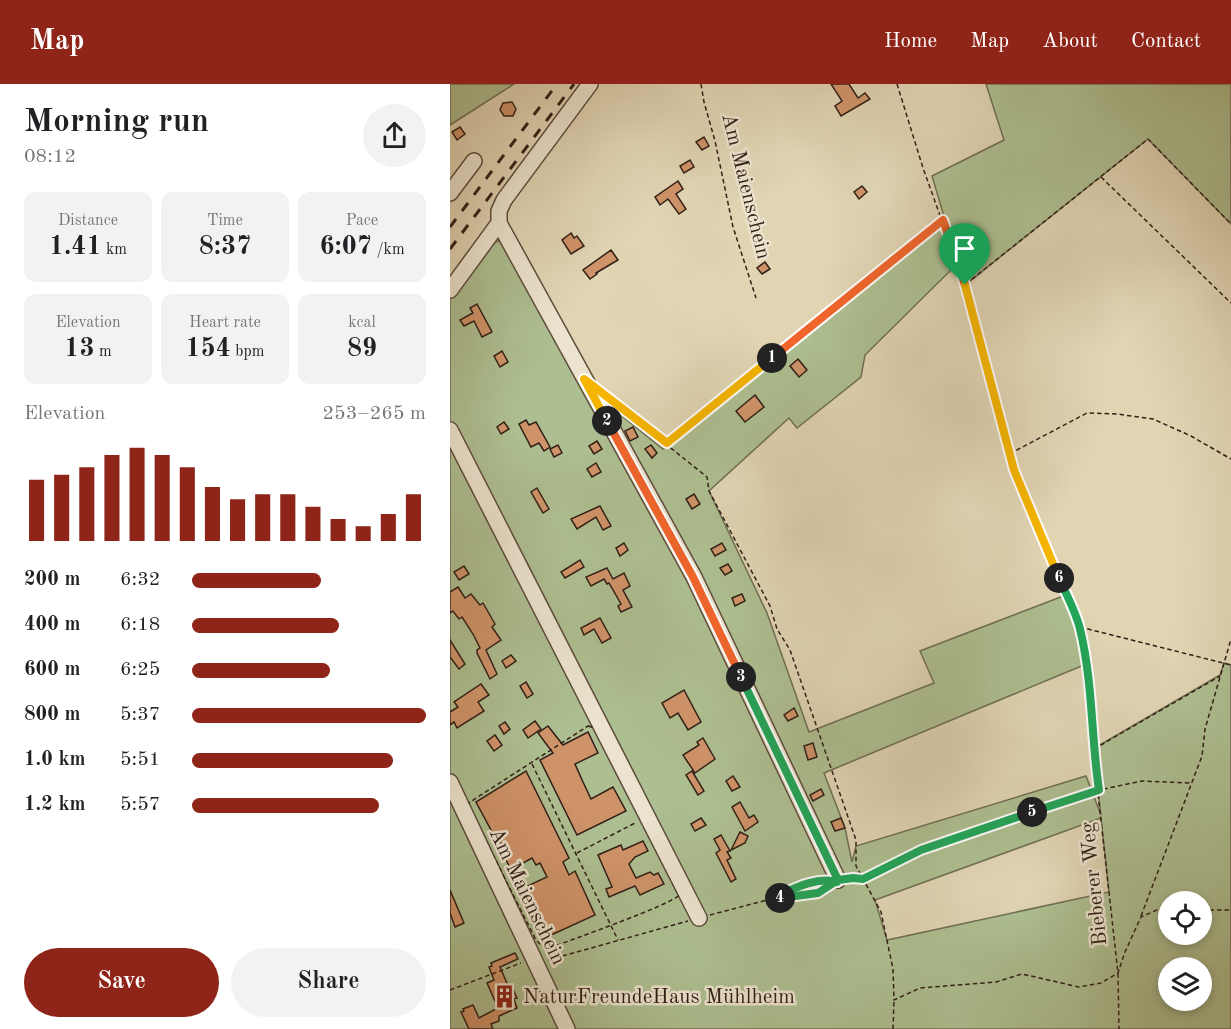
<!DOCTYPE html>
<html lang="en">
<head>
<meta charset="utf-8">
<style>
	body { margin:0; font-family:"Old Standard TT",serif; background:#f2f2f2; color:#202124; height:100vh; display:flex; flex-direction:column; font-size:22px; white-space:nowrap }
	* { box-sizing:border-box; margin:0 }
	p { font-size:20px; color:#757577 }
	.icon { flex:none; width:33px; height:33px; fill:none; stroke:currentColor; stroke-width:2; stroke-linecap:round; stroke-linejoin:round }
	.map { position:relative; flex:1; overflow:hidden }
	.side { display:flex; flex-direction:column; background:#fff; width:450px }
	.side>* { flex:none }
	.tools { position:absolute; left:708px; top:807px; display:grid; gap:12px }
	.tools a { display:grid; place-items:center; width:54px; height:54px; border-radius:50%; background:#fff; box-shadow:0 3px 9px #0003; font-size:30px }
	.pin { position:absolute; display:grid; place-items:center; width:51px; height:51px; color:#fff; margin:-62px -26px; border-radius:50% 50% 50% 0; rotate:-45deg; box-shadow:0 0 6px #0007 }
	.pin .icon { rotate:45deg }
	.km { position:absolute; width:30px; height:30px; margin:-15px; border-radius:50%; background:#222; color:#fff; font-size:16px; line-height:30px; text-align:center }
	.round { display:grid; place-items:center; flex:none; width:63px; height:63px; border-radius:32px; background:#f2f2f2 }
	.summary { display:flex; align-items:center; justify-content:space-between; height:102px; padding:0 24px }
	h1 { font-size:33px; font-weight:800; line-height:45px }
	.metrics { display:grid; grid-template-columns:repeat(3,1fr); gap:9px; height:102px; padding:6px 24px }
	.metrics div { display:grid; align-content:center; border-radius:12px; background:#f2f2f2; text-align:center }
	.metrics b { font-size:26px; font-weight:800 }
	.metrics small { font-size:16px; font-weight:400 }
	.metrics p { font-size:16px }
	.chart { height:168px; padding:12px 24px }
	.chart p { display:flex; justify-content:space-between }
	.chart svg { width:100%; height:108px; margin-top:6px; stroke:#8f2418; stroke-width:6 }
	.cta { display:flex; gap:12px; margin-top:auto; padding:12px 24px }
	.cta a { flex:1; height:69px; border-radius:36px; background:#8f2418; color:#fff; font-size:24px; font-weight:800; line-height:69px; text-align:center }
	.cta a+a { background:#f2f2f2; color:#202124 }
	ul { padding:0 24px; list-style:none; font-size:20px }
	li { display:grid; grid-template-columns:96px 72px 1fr; align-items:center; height:45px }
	li i { height:15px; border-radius:8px; background:#8f2418 }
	header { display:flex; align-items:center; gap:36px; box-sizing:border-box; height:84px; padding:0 30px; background:#8f2418; color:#fff }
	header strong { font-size:28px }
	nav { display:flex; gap:33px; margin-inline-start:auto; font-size:21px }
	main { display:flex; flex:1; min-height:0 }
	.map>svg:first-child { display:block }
	.green { fill:#adbe90; stroke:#6f6e54; stroke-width:1.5; fill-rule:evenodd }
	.building { fill:#cf9369; stroke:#311f17; stroke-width:1.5 }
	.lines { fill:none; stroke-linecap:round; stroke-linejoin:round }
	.minor-casing { stroke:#5d4c3e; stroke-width:18 }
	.path { stroke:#311f17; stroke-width:1.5; stroke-dasharray:4.5 3; stroke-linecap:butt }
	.minor { stroke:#ebe3ce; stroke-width:15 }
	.rail { stroke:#311f17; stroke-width:3; stroke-dasharray:10 10; stroke-linecap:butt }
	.split-1-casing { stroke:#fff; stroke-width:12 }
	.split-2-casing { stroke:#fff; stroke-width:12 }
	.split-3-casing { stroke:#fff; stroke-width:12 }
	.split-4-casing { stroke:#fff; stroke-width:12 }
	.split-5-casing { stroke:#fff; stroke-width:12 }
	.split-6-casing { stroke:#fff; stroke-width:12 }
	.split-7-casing { stroke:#fff; stroke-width:12 }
	.split-1 { stroke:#f0652b; stroke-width:8 }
	.split-2 { stroke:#f5b400; stroke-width:8 }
	.split-3 { stroke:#f0652b; stroke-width:8 }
	.split-4 { stroke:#22a559; stroke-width:8 }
	.split-5 { stroke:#22a559; stroke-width:8 }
	.split-6 { stroke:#22a559; stroke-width:8 }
	.split-7 { stroke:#f5b400; stroke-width:8 }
	.labels { text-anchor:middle; stroke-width:5; stroke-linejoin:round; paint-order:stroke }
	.street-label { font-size:21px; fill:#311f17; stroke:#ebe3ce }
	.poi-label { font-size:21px; fill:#311f17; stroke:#ebe3ce; text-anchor:start }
</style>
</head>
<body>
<header>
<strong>Map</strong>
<nav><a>Home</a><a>Map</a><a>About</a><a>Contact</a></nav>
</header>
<main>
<section class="side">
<div class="summary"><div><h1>Morning run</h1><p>08:12</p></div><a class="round"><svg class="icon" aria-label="share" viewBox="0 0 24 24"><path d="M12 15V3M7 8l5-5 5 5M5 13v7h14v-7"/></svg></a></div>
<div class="metrics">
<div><p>Distance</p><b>1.41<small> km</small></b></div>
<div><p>Time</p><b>8:37</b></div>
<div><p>Pace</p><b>6:07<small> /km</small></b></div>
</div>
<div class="metrics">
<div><p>Elevation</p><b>13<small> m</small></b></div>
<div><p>Heart rate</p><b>154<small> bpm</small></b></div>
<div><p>kcal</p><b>89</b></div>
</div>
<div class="chart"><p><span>Elevation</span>253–265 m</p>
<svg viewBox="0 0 160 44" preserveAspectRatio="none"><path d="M5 44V19M15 44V17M25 44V14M35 44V9M45 44V6M55 44V9M65 44V14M75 44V22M85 44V27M95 44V25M105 44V25M115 44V30M125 44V35M135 44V38M145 44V33M155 44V25"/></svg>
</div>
<ul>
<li><b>200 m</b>6:32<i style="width:55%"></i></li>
<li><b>400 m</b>6:18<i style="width:63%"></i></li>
<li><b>600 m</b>6:25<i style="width:59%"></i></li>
<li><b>800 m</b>5:37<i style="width:100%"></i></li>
<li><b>1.0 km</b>5:51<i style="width:86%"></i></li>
<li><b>1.2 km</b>5:57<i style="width:80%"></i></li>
</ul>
<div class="cta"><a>Save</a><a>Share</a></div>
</section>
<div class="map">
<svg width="781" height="945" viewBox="0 0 781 945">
	<rect width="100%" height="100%" fill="#e0d4b3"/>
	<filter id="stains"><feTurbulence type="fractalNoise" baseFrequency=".00333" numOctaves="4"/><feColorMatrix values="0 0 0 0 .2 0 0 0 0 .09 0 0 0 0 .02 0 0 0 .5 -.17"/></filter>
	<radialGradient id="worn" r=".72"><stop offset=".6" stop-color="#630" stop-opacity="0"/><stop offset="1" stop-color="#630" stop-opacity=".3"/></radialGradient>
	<g class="green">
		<path d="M0 0H64L0 41Z"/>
		<path d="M536 0H781V140L698 55 515 201 507 180 415 271 411 293 347 344 339 334 259 407 317 529 359 648 484 599 470 567 616 511 629 546 634 581 374 689 395 744 402 778 406 762 636 692 651 731 643 665 770 591 774 579 781 581V945H0V213L41 159 56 155 131 299 213 365 493 136 501 156 482 92 554 56ZM651 734 659 808 437 856 425 816ZM718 818H752V850H718ZM718 884H752V916H718Z"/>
	</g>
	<g class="building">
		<path d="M381 0H399L408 14 415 9 420 15 391 32 385 22 392 17Z"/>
		<path d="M62 18 66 25 63 32H54L50 26 53 19Z"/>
		<path d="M10 43 15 50 7 56 2 48Z"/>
		<path d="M254 53 259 62 252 66 246 58Z"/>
		<path d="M240 76 244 83 234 89 230 82Z"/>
		<path d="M228 97 233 105 226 110 236 125 229 130 218 115 210 121 205 113Z"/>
		<path d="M412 102 417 108 409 115 404 108Z"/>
		<path d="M121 149 124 154 127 152 134 162 121 170 112 156Z"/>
		<path d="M161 166 168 176 146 189 147 190 140 195 133 186Z"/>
		<path d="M315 178 320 185 312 190 307 184Z"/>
		<path d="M27 220 42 248 32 253 24 237 14 242 10 236 23 229 20 224Z"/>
		<path d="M52 267 58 278 50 283 44 272Z"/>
		<path d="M348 275 357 286 349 293 340 282Z"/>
		<path d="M305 311 314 323 295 338 286 327Z"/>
		<path d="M76 336 79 341 86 338 100 363 94 367 89 359 81 363 69 340Z"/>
		<path d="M54 338 59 345 51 350 47 343Z"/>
		<path d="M183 343 188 353 180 357 175 347Z"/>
		<path d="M147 357 152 365 144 370 139 362Z"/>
		<path d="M108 361 112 369 104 373 100 365Z"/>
		<path d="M201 361 207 369 202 374 195 365Z"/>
		<path d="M146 379 151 388 142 393 137 385Z"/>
		<path d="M87 404 99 425 93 429 81 408Z"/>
		<path d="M244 410 250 420 242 425 236 415Z"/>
		<path d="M150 422 161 442 153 446 146 433 127 445 121 435Z"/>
		<path d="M174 459 178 466 170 472 166 464Z"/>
		<path d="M272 459 276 466 265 472 261 465Z"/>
		<path d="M130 476 134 483 115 494 111 488Z"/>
		<path d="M278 480 282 487 275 491 270 484Z"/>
		<path d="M14 482 19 490 9 496 4 488Z"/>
		<path d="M157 484 163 495 174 489 180 502 173 506 182 523 171 528 168 522 171 520 159 499 157 500 154 495 141 502 136 493Z"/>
		<path d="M8 503 15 514 21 510 30 521 33 519 45 540 42 543 51 556 36 566 47 590 40 595 27 569V566L30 564 23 550 12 533 9 535 3 527 0 529V508Z"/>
		<path d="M292 510 295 517 285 522 282 514Z"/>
		<path d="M150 534 161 554 152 559 144 545 134 551 131 544Z"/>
		<path d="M0 556 15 580 9 585 0 573Z"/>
		<path d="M61 571 66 577 56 584 52 577Z"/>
		<path d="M76 598 83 610 77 614 70 602Z"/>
		<path d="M31 600 39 611 28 618 34 627 7 644 4 638 0 641V628L8 623 4 618Z"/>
		<path d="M234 606 251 638 238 646 228 629 220 634 212 619Z"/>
		<path d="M344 624 348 632 338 637 334 631Z"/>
		<path d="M85 637 91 645 78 654 73 646Z"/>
		<path d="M55 638 60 645 54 650 49 642Z"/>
		<path d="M98 642 113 661 138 648 148 669 125 680 133 698 141 715 163 703 176 727 127 751 90 676 103 669 88 649Z"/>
		<path d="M45 651 52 661 44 667 37 657Z"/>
		<path d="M253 654 265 675 245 689 233 671 249 661 247 658Z"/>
		<path d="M363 659 367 673 358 676 354 662Z"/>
		<path d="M76 687 119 774 113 778 119 791 125 787 145 831 99 852 95 845 92 847 71 805 97 793 90 779 86 781 82 774 61 786 55 774 57 772 50 757 48 759 26 718Z"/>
		<path d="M242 687 254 707 248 711 236 691Z"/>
		<path d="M283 692 290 703 282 707 276 697Z"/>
		<path d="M371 705 374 711 363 717 360 711Z"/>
		<path d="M290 718 299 734 304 731 308 738 295 747 282 723Z"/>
		<path d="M251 734 256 741 245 747 241 740Z"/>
		<path d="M391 734 395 744 385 747 381 738Z"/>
		<path d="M290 748 298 752 295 759 281 766Z"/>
		<path d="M271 751 280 767 277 768 281 774 277 776 286 795 281 798 266 769 270 766 264 755Z"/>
		<path d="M193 757 198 767 185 773 179 780 186 794 200 788 204 791 208 789 214 800 190 811 185 802 159 813 156 805 162 803 148 771 171 761 173 766Z"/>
		<path d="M0 806 14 839 5 843 0 829Z"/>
		<path d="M65 869 68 875 50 883 59 904 62 903 67 914 64 915 67 924 49 932V937L41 940 43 945H19L11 928 14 927 13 925 23 921 29 934 48 924 37 899 44 896 39 883 42 882 41 879Z"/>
	</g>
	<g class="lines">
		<defs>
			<g id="minor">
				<path d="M0 109 24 77"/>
				<path d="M49 139 244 493 388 796"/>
				<path d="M0 206 49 139V127L54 116 140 0"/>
				<path d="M0 346 249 834"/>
				<path d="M0 698 117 945"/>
			</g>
		</defs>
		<use href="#minor" class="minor-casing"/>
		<g class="path">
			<path d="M251 0 254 18 265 57 283 143 306 214"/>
			<path d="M447 0 473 84 515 201 564 386 630 543 638 586 643 665 668 889 669 945"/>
			<path d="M651 93 781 219"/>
			<path d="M516 200 698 55 781 140"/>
			<path d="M162 317 257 393 259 407 320 522 327 545 340 566 406 756V782L431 828 443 885 444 916 470 904 546 898 572 890 629 903 651 899 668 889 675 868 691 833 709 825H718"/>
			<path d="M217 358 493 136"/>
			<path d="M559 367H565L637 329 667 330 703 335 741 352 781 375"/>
			<path d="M630 543 781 581"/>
			<path d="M138 642 145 644 147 648 229 811C223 820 121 856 102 863L94 864 86 856 17 720Z"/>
			<path d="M644 665 770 592"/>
			<path d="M82 680 168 856"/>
			<path d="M127 769 187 738"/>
			<path d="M400 795H413L471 766 649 706 692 697 741 699"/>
			<path d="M322 814 358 800 374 796"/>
			<path d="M752 826H781"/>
			<path d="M260 831 321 815 357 812 377 804"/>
			<path d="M691 832 752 672 755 645 781 555"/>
			<path d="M98 876 238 837"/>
			<path d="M0 906 71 879"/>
			<path d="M443 945 444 916"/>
		</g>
		<use href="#minor" class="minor"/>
		<g class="rail">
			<path d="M0 143 107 0"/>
			<path d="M0 165 124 0"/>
		</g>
	</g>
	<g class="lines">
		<defs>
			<path id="split-1" d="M322 274 493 136 515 201"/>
			<path id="split-2" d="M157 337 134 295 217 359 322 274"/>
			<path id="split-3" d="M157 337 243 493 291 593"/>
			<path id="split-4" d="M291 593 388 796 368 809 330 814"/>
			<path id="split-5" d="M330 814 321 815C341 806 365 792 387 798L388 796 403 794 413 795 471 766 582 728"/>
			<path id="split-6" d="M582 728 649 706C641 653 643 598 630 545 626 528 616 510 609 494"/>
			<path id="split-7" d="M515 201 564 386 609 494"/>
		</defs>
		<use href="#split-1" class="split-1-casing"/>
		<use href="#split-2" class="split-2-casing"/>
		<use href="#split-3" class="split-3-casing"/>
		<use href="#split-4" class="split-4-casing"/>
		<use href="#split-5" class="split-5-casing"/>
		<use href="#split-6" class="split-6-casing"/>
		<use href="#split-7" class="split-7-casing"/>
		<use href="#split-1" class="split-1"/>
		<use href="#split-2" class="split-2"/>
		<use href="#split-3" class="split-3"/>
		<use href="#split-4" class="split-4"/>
		<use href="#split-5" class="split-5"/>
		<use href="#split-6" class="split-6"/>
		<use href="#split-7" class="split-7"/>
	</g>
	<defs>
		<symbol id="building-bare" viewBox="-9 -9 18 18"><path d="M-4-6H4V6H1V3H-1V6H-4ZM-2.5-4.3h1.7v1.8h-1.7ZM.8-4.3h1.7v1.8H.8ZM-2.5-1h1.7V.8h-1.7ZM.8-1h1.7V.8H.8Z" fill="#8f2418" stroke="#ebe3ce" stroke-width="2.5" paint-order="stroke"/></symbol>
	</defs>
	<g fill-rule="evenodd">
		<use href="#building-bare" x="38" y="896" width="33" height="33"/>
	</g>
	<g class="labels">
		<g class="street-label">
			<text transform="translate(297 102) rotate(76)" y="7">Am Maienschein</text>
			<text transform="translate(643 800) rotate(-96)" y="7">Bieberer Weg</text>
			<text transform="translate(78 812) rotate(64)" y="7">Am Maienschein</text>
		</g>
		<g class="poi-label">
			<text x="73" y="919">NaturFreundeHaus Mühlheim</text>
		</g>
	</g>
	<rect width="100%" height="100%" filter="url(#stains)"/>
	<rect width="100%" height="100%" fill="url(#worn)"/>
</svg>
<div class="tools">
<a><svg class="icon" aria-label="locate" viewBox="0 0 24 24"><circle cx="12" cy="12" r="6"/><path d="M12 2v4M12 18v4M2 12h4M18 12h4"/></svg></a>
<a><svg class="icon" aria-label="layers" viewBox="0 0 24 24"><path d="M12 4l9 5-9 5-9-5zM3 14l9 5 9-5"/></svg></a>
</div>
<div class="pin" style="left:515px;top:201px;background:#1e9e55"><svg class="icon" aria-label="arrive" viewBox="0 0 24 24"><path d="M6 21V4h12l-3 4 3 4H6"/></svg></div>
<b class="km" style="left:322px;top:274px">1</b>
<b class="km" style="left:157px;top:337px">2</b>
<b class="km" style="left:291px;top:593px">3</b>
<b class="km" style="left:330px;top:814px">4</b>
<b class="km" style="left:582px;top:728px">5</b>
<b class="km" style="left:609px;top:494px">6</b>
</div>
</main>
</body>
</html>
